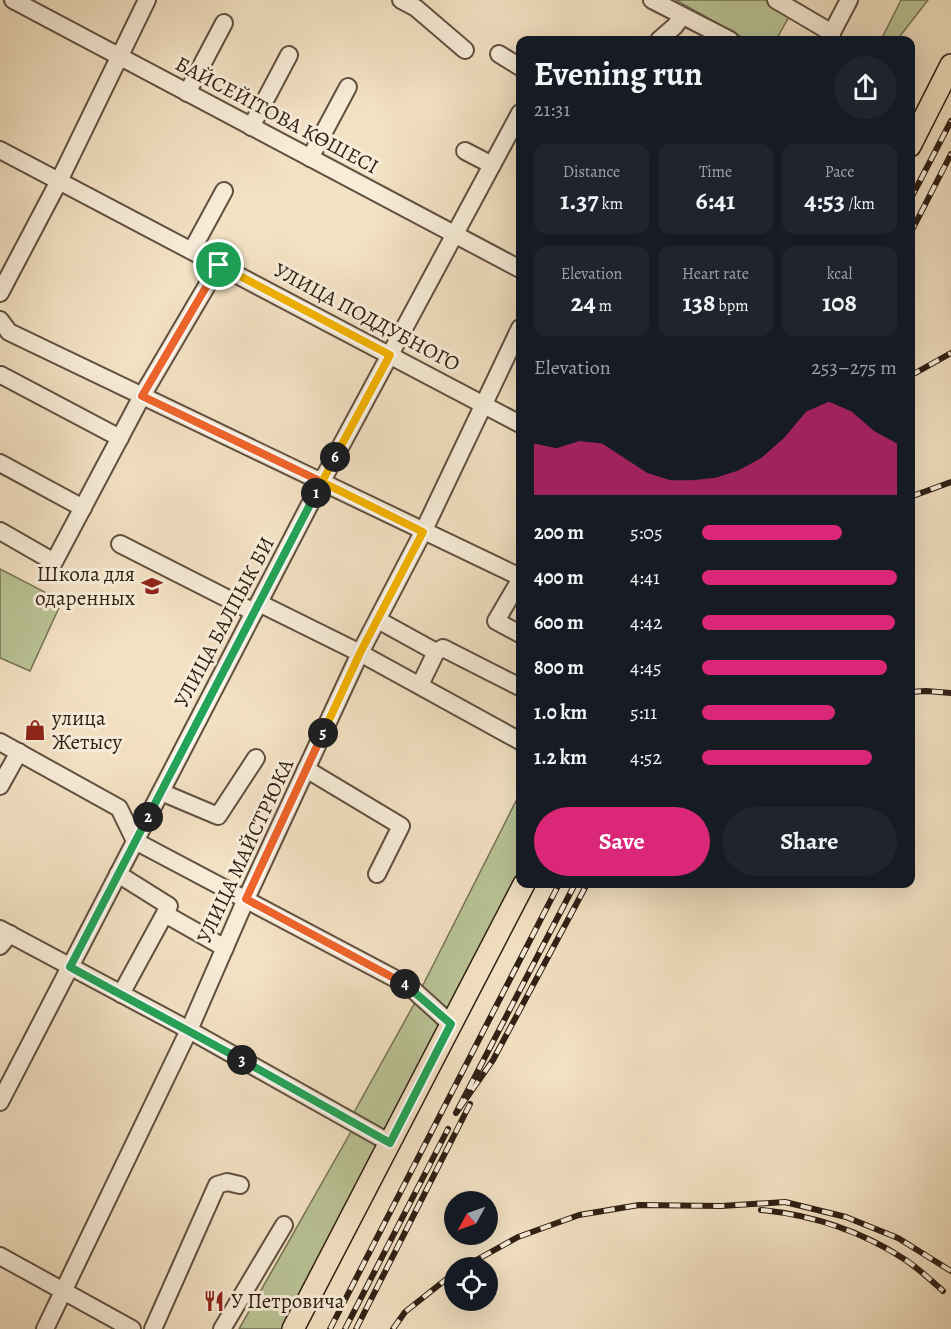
<!DOCTYPE html>
<html lang="en">
<head>
<meta charset="utf-8">
<style>
	body { margin:0; font-family:Alegreya,serif; background:#20242c; color:#f1f3f6; height:100vh; display:flex; flex-direction:column; font-size:22px; white-space:nowrap }
	* { box-sizing:border-box; margin:0 }
	p { font-size:20px; color:#9ea1a6 }
	.icon { flex:none; width:33px; height:33px; fill:none; stroke:currentColor; stroke-width:2; stroke-linecap:round; stroke-linejoin:round }
	.map { position:relative; flex:1; overflow:hidden }
	.sheet { position:absolute; left:516px; top:36px; width:399px; height:852px; display:flex; flex-direction:column; background:#171b24; border-radius:12px; box-shadow:0 6px 24px #0002 }
	.sheet>* { flex:none }
	.needle { width:39px; rotate:230deg }
	.fabs { position:absolute; left:444px; top:1191px; display:grid; gap:12px }
	.fabs a { display:grid; place-items:center; width:54px; height:54px; border-radius:50%; background:#171b24; box-shadow:0 6px 24px #0002; font-size:30px }
	.pin { position:absolute; display:grid; place-items:center; width:51px; height:51px; color:#fff; margin:-26px; border:3px solid #fff; border-radius:50%; box-shadow:0 2px 6px #0007 }
	.km { position:absolute; width:30px; height:30px; margin:-15px; border-radius:50%; background:#222; color:#fff; font-size:16px; line-height:30px; text-align:center }
	.round { display:grid; place-items:center; flex:none; width:63px; height:63px; border-radius:32px; background:#20242c }
	.headline { display:flex; align-items:center; justify-content:space-between; height:102px; padding:0 18px }
	h1 { font-size:33px; font-weight:700; line-height:45px }
	.metrics { display:grid; grid-template-columns:repeat(3,1fr); gap:9px; height:102px; padding:6px 18px }
	.metrics div { display:grid; align-content:center; border-radius:12px; background:#20242c; text-align:center }
	.metrics b { font-size:26px; font-weight:700 }
	.metrics small { font-size:16px; font-weight:400 }
	.metrics p { font-size:16px }
	.chart { height:168px; padding:12px 18px }
	.chart p { display:flex; justify-content:space-between }
	.chart svg { width:100%; height:108px; margin-top:6px; fill:#db2777; opacity:.7 }
	.cta { display:flex; gap:12px; margin-top:auto; padding:12px 18px }
	.cta a { flex:1; height:69px; border-radius:36px; background:#db2777; color:#fff; font-size:24px; font-weight:700; line-height:69px; text-align:center }
	.cta a+a { background:#20242c; color:#f1f3f6 }
	ul { padding:0 18px; list-style:none; font-size:20px }
	li { display:grid; grid-template-columns:96px 72px 1fr; align-items:center; height:45px }
	li i { height:15px; border-radius:8px; background:#db2777 }
	.map>svg:first-child { display:block }
	.green { fill:#b9c395; stroke:#747255; stroke-width:1.5 }
	.lines { fill:none; stroke-linecap:round; stroke-linejoin:round }
	.minor-casing { stroke:#605040; stroke-width:20 }
	.major-casing { stroke:#2f2015; stroke-width:24 }
	.minor { stroke:#f7ecd8; stroke-width:16 }
	.major { stroke:#f3e1c3; stroke-width:21 }
	.rail-casing { stroke:#2f2015; stroke-width:6 }
	.rail { stroke:#f7ecd8; stroke-width:4; stroke-dasharray:11; stroke-linecap:butt }
	.split-1-casing { stroke:#fff; stroke-width:12 }
	.split-2-casing { stroke:#fff; stroke-width:12 }
	.split-3-casing { stroke:#fff; stroke-width:12 }
	.split-4-casing { stroke:#fff; stroke-width:12 }
	.split-5-casing { stroke:#fff; stroke-width:12 }
	.split-6-casing { stroke:#fff; stroke-width:12 }
	.split-7-casing { stroke:#fff; stroke-width:12 }
	.split-1 { stroke:#f0652b; stroke-width:8 }
	.split-2 { stroke:#22a559; stroke-width:8 }
	.split-3 { stroke:#22a559; stroke-width:8 }
	.split-4 { stroke:#22a559; stroke-width:8 }
	.split-5 { stroke:#f0652b; stroke-width:8 }
	.split-6 { stroke:#f5b400; stroke-width:8 }
	.split-7 { stroke:#f5b400; stroke-width:8 }
	.labels { text-anchor:middle; stroke-width:6; stroke-linejoin:round; paint-order:stroke }
	.street-label { font-size:21px; fill:#2f2015; stroke:#f7ecd8 }
	.poi-label { font-size:21px; fill:#2f2015; stroke:#f7ecd8; text-anchor:start }
</style>
</head>
<body>
<div class="map">
<svg width="951" height="1329" viewBox="0 0 951 1329">
	<rect width="100%" height="100%" fill="#f3e1c3"/>
	<filter id="stains"><feTurbulence type="fractalNoise" baseFrequency=".00333" numOctaves="4"/><feColorMatrix values="0 0 0 0 .2 0 0 0 0 .09 0 0 0 0 .02 0 0 0 .5 -.17"/></filter>
	<radialGradient id="worn" r=".72"><stop offset=".6" stop-color="#630" stop-opacity="0"/><stop offset="1" stop-color="#630" stop-opacity=".3"/></radialGradient>
	<g class="green">
		<path d="M676 0H767L790 15 776 40H747Z"/>
		<path d="M901 0H928L897 40H881Z"/>
		<path d="M0 569 62 601 30 671 0 658Z"/>
		<path d="M520 793V875L450 1014 421 989Z"/>
		<path d="M417 999 446 1027 388 1138 352 1116Z"/>
		<path d="M352 1130 385 1146 290 1329H239Z"/>
	</g>
	<g class="lines">
		<defs>
			<g id="minor">
				<path d="M13 0 520 269"/>
				<path d="M401 0 416 8 465 50"/>
				<path d="M652 0 730 40"/>
				<path d="M776 0 832 33"/>
				<path d="M659 40 675 26 682 16"/>
				<path d="M828 40 849 0"/>
				<path d="M499 54 520 67"/>
				<path d="M187 93 224 23"/>
				<path d="M251 127 289 55"/>
				<path d="M0 150 520 424"/>
				<path d="M465 151 492 165"/>
				<path d="M310 158 348 87"/>
				<path d="M192 250 224 191"/>
				<path d="M0 293 59 181 147 0"/>
				<path d="M0 320 9 332 520 577"/>
				<path d="M1 375 120 438"/>
				<path d="M0 463 83 508"/>
				<path d="M0 531 54 562 142 396 219 265"/>
				<path d="M120 544 254 612"/>
				<path d="M520 580 496 621 520 634"/>
				<path d="M259 603 360 653 520 741"/>
				<path d="M378 620 436 652 443 648 520 687"/>
				<path d="M420 685 436 652"/>
				<path d="M0 742 119 808 135 841 409 986 451 1024"/>
				<path d="M306 769 401 826 377 874"/>
				<path d="M0 786 19 752"/>
				<path d="M161 792 218 816 256 758"/>
				<path d="M118 874 169 906 121 994"/>
				<path d="M165 914 225 948"/>
				<path d="M0 929 189 1030 390 1143"/>
				<path d="M0 946 10 934"/>
				<path d="M0 1102 322 481 520 113"/>
				<path d="M0 1256 132 1329"/>
				<path d="M45 1329 189 1030 246 899 360 653 423 532 520 328"/>
				<path d="M153 1329 217 1185 227 1182 240 1185"/>
				<path d="M222 1329 284 1225"/>
			</g>
			<g id="major">
				<path d="M910 146 951 65"/>
				<path d="M293 1329 524 884"/>
			</g>
		</defs>
		<use href="#minor" class="minor-casing"/>
		<use href="#major" class="major-casing"/>
		<use href="#minor" class="minor"/>
		<use href="#major" class="major"/>
		<defs>
			<g id="rail">
				<path d="M910 200 951 121"/>
				<path d="M910 234 951 154"/>
				<path d="M910 376 951 353"/>
				<path d="M910 497 951 482"/>
				<path d="M910 692 926 691 951 693"/>
				<path d="M575 884 456 1113 493 1060 587 884"/>
				<path d="M761 1210C811 1215 861 1231 904 1259 918 1268 931 1280 943 1291"/>
				<path d="M462 1268 518 1237 579 1215 639 1205 721 1206 785 1202 846 1217 898 1238 951 1271"/>
				<path d="M330 1329 559 884"/>
				<path d="M345 1329 448 1129"/>
				<path d="M356 1329 470 1104"/>
				<path d="M393 1329 405 1312 454 1273"/>
			</g>
		</defs>
		<use href="#rail" class="rail-casing"/>
		<use href="#rail" class="rail"/>
	</g>
	<g class="lines">
		<defs>
			<path id="split-1" d="M219 265 142 396 322 482 316 493"/>
			<path id="split-2" d="M148 817 316 493"/>
			<path id="split-3" d="M148 817 70 967 242 1060"/>
			<path id="split-4" d="M242 1060 390 1143 451 1024 405 984"/>
			<path id="split-5" d="M323 733 246 899 405 984"/>
			<path id="split-6" d="M323 733 360 653 423 532 322 482 335 457"/>
			<path id="split-7" d="M219 265 390 355 335 457"/>
		</defs>
		<use href="#split-1" class="split-1-casing"/>
		<use href="#split-2" class="split-2-casing"/>
		<use href="#split-3" class="split-3-casing"/>
		<use href="#split-4" class="split-4-casing"/>
		<use href="#split-5" class="split-5-casing"/>
		<use href="#split-6" class="split-6-casing"/>
		<use href="#split-7" class="split-7-casing"/>
		<use href="#split-1" class="split-1"/>
		<use href="#split-2" class="split-2"/>
		<use href="#split-3" class="split-3"/>
		<use href="#split-4" class="split-4"/>
		<use href="#split-5" class="split-5"/>
		<use href="#split-6" class="split-6"/>
		<use href="#split-7" class="split-7"/>
	</g>
	<defs>
		<symbol id="school-bare" viewBox="-9 -9 18 18"><path d="M0-5L7-2L0 1L-7-2ZM-4 1L0 2.5L4 1V4Q0 6-4 4Z" fill="#8f2418" stroke="#f7ecd8" stroke-width="2.5" paint-order="stroke"/></symbol>
		<symbol id="shop-bare" viewBox="-9 -9 18 18"><path d="M-5-2.5h2.3a2.7 3.5 0 0 1 5.4 0H5L5.5 6h-11ZM-1.5-2.5h3a1.5 2.3 0 0 0-3 0Z" fill="#8f2418" stroke="#f7ecd8" stroke-width="2.5" paint-order="stroke"/></symbol>
		<symbol id="restaurant-bare" viewBox="-9 -9 18 18"><path d="M-5-6h1v4h1v-4h1v4h1v-4h1v5L-1.5 .5V6h-2V.5L-5-1ZM5-6V6H3V1.5H1.5Q1.5-4 5-6Z" fill="#8f2418" stroke="#f7ecd8" stroke-width="2.5" paint-order="stroke"/></symbol>
	</defs>
	<g fill-rule="evenodd">
		<use href="#school-bare" x="137" y="571" width="30" height="30"/>
		<use href="#shop-bare" x="20" y="715" width="30" height="30"/>
		<use href="#restaurant-bare" x="199" y="1286" width="30" height="30"/>
	</g>
	<g class="labels">
		<g class="street-label">
			<text transform="translate(277 115) rotate(28)" y="7">БАЙСЕЙІТОВА КӨШЕСІ</text>
			<text transform="translate(367 317) rotate(28)" y="7">УЛИЦА ПОДДУБНОГО</text>
			<text transform="translate(224 622) rotate(-62)" y="7">УЛИЦА БАЛПЫК БИ</text>
			<text transform="translate(245 851) rotate(-65)" y="7">УЛИЦА МАЙСТРЮКА</text>
		</g>
		<g class="poi-label">
			<text x="135" y="581" text-anchor="end">Школа для<tspan x="135" dy="24">одаренных</tspan></text>
			<text x="52" y="725">улица<tspan x="52" dy="24">Жетысу</tspan></text>
			<text x="231" y="1308">У Петровича</text>
		</g>
	</g>
	<rect width="100%" height="100%" filter="url(#stains)"/>
	<rect width="100%" height="100%" fill="url(#worn)"/>
</svg>
<div class="fabs">
<a><svg class="needle" viewBox="-14 -14 28 28"><path d="M0-13l5 13h-10z" fill="#e53935"/><path d="M0 13l5-13h-10z" fill="#9ea1a6"/></svg></a>
<a><svg class="icon" aria-label="locate" viewBox="0 0 24 24"><circle cx="12" cy="12" r="6"/><path d="M12 2v4M12 18v4M2 12h4M18 12h4"/></svg></a>
</div>
<div class="pin" style="left:219px;top:265px;background:#1e9e55"><svg class="icon" aria-label="arrive" viewBox="0 0 24 24"><path d="M6 21V4h12l-3 4 3 4H6"/></svg></div>
<b class="km" style="left:316px;top:493px">1</b>
<b class="km" style="left:148px;top:817px">2</b>
<b class="km" style="left:242px;top:1060px">3</b>
<b class="km" style="left:405px;top:984px">4</b>
<b class="km" style="left:323px;top:733px">5</b>
<b class="km" style="left:335px;top:457px">6</b>
<section class="sheet">
<div class="headline"><div><h1>Evening run</h1><p>21:31</p></div><a class="round"><svg class="icon" aria-label="share" viewBox="0 0 24 24"><path d="M12 15V3M7 8l5-5 5 5M5 13v7h14v-7"/></svg></a></div>
<div class="metrics">
<div><p>Distance</p><b>1.37<small> km</small></b></div>
<div><p>Time</p><b>6:41</b></div>
<div><p>Pace</p><b>4:53<small> /km</small></b></div>
</div>
<div class="metrics">
<div><p>Elevation</p><b>24<small> m</small></b></div>
<div><p>Heart rate</p><b>138<small> bpm</small></b></div>
<div><p>kcal</p><b>108</b></div>
</div>
<div class="chart"><p><span>Elevation</span>253–275 m</p>
<svg viewBox="0 0 160 44" preserveAspectRatio="none"><path d="M0 44V23L10 25L20 22L30 23L40 29L50 35L60 38L70 38L80 37L90 34L100 29L110 21L120 10L130 6L140 10L150 18L160 23V44z"/></svg>
</div>
<ul>
<li><b>200 m</b>5:05<i style="width:72%"></i></li>
<li><b>400 m</b>4:41<i style="width:100%"></i></li>
<li><b>600 m</b>4:42<i style="width:99%"></i></li>
<li><b>800 m</b>4:45<i style="width:95%"></i></li>
<li><b>1.0 km</b>5:11<i style="width:68%"></i></li>
<li><b>1.2 km</b>4:52<i style="width:87%"></i></li>
</ul>
<div class="cta"><a>Save</a><a>Share</a></div>
</section>
</div>
</body>
</html>
